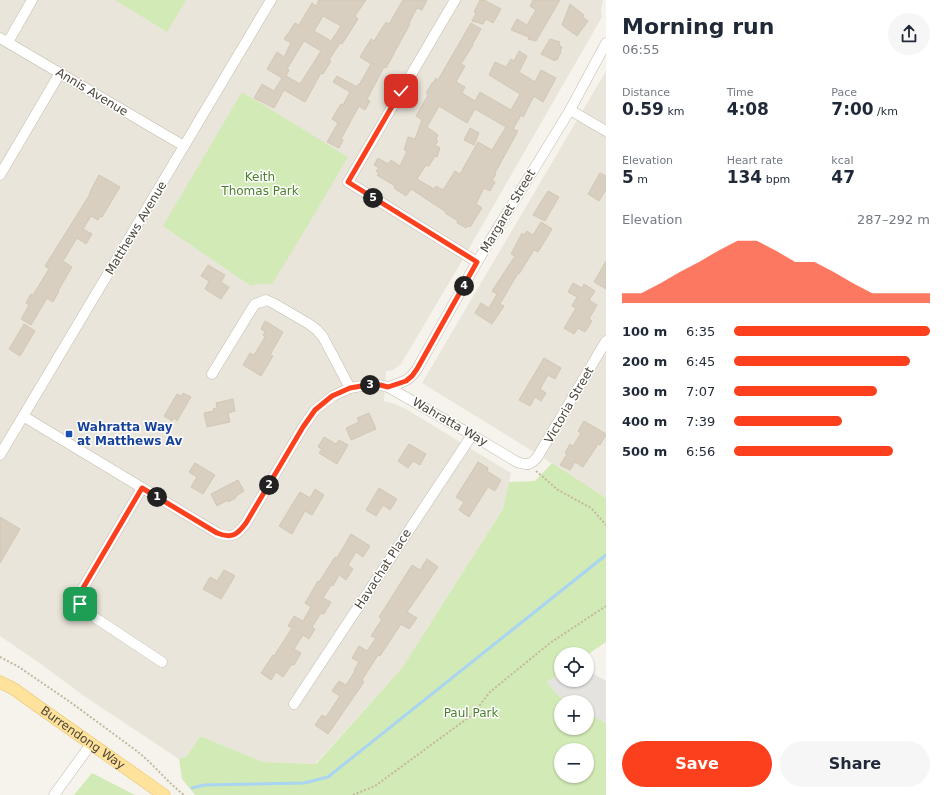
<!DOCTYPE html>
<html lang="en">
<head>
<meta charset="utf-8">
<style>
	body { margin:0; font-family:"DejaVu Sans",sans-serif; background:#f6f6f7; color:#1f2937; height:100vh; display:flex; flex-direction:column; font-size:15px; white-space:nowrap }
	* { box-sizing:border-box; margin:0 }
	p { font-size:13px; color:#747a83 }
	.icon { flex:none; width:22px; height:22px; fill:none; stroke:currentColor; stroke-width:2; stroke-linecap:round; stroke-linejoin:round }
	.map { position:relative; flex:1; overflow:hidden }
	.sheet { display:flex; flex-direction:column; background:#fff; width:340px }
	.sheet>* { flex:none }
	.buttons { position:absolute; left:554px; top:647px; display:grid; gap:8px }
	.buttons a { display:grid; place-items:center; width:40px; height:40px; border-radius:50%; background:#fff; box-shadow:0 1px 3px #0004; font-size:20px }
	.pin { position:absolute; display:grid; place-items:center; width:34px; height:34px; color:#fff; margin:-17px; border-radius:8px; box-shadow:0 2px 6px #0006 }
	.km { position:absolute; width:20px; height:20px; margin:-10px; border-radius:50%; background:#222; color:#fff; font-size:11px; line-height:20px; text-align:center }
	.round { display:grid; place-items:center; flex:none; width:42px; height:42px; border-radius:21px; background:#f6f6f7 }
	.head { display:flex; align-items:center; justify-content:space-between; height:68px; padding:0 16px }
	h1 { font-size:22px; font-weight:800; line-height:30px }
	.figures { display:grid; grid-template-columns:repeat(3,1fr); gap:6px; height:68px; padding:4px 16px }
	.figures div { display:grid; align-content:center }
	.figures b { font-size:17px; font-weight:800 }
	.figures small { font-size:11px; font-weight:400 }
	.figures p { font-size:11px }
	.chart { height:112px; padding:8px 16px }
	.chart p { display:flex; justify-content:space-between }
	.chart svg { width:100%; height:72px; margin-top:4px; fill:#fc3f1d; opacity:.7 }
	.action { display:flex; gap:8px; margin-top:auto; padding:8px 16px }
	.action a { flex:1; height:46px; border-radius:24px; background:#fc3f1d; color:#fff; font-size:16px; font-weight:800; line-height:46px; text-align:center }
	.action a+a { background:#f6f6f7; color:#1f2937 }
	ul { padding:0 16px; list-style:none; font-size:13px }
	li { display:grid; grid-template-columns:64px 48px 1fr; align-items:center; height:30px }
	li i { height:10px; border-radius:5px; background:#fc3f1d }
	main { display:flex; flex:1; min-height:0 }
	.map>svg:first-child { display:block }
	.residential { fill:#eae5da }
	.green { fill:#d2eab5; fill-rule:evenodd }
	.parking { fill:#e5e3e0 }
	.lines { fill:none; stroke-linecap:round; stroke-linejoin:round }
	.stream { stroke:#a9d4f2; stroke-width:3 }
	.building { fill:#d8cfc1; stroke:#d3c7b4; fill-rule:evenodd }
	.minor-casing { stroke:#c2bbae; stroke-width:11 }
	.major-casing { stroke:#e6c16a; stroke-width:13 }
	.path { stroke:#c4b79f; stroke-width:2; stroke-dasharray:2 2; stroke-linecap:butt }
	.minor { stroke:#fff; stroke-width:10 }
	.major { stroke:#ffe39c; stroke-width:12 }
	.route-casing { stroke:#fff; stroke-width:8 }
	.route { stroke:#fc3f1d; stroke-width:5 }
	.transit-dot { fill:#1a4fb4; stroke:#fff; stroke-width:1.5 }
	.labels { text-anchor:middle; stroke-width:3; stroke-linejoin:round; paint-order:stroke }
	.street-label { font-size:12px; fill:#4b4439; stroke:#fff }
	.park-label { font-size:12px; fill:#4a7f2a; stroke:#fff }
	.transit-label { font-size:12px; font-weight:bold; fill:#164399; stroke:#fff; text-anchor:start }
</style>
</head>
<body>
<main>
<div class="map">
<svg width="606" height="795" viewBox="0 0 606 795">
	<rect width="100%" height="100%" fill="#f6f3ec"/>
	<g class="residential">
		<path d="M0 0H603L601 10 602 17 456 271 401 364 393 370 386 371 384 401 395 404 406 409 511 473 503 509 402 668 315 764 263 762 200 736 187 756 179 759 84 696 38 662 0 636Z"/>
		<path d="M606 71V498L526 447 422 383Z"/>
	</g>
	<g class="green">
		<path d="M115 0H186L167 32Z"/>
		<path d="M242 92 348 157 302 235 272 284C264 283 258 283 251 286L163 226Z"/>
		<path d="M552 463 606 498V642L587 655V654H561V673L547 682 559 696 569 702H561V728H587V712L606 723V795H195L182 779 179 759 187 756 200 736 263 762 316 764 402 668 503 509 509 482 535 481ZM561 750H587V776H561Z"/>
		<path d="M92 773 135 795H74Z"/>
	</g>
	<path class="parking" d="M587 670 606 681V723L587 712V702H569L559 696 547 682 561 673V680H587Z"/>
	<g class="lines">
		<path class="stream" d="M192 788 204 785 304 783 328 777 606 555"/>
	</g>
	<g class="building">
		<path d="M319 0H366L355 16 358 19 342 44 340 43 329 60 331 61 323 74 321 73 305 102 284 90 274 108 254 98 262 84 274 91 282 78 267 69 277 52 284 57 291 43 284 39 289 32 295 23 299 25 312 3 316 6ZM323 16 341 26 331 41 314 31ZM304 41 321 51 300 84 286 76 289 70 287 69Z"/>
		<path d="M403 0H427L422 10 417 8 409 23 410 24 400 42 391 59 386 68 384 67 367 99 370 101 365 110 359 106 341 139 343 140 339 148 327 142 338 123 332 119 341 104 343 105 350 92 333 82 337 76 357 87 358 84 359 85 371 64 360 57 371 39 374 41 386 22 389 24Z"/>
		<path d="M480 0H484L501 9 493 23 486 19 483 24 472 21 476 13 474 12Z"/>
		<path d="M533 0H560L536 41 528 39 529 37 511 30 517 19 527 25 536 10 530 6Z"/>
		<path d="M570 4 584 15 583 17 588 21 577 36 562 25Z"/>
		<path d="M471 23 481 29 472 45H473L461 64 465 66 456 82 465 87 462 93 475 101 480 92 511 110 520 94 489 75 495 62 506 67 511 59 514 61 519 51 527 56 519 72 535 82 541 70 556 78 543 102 534 96 523 117 521 115 513 129 518 131 495 173 496 174 492 180 495 182 490 191 484 188 476 204 482 208 470 227 468 226 466 228 457 223 458 221 445 213 446 212 411 189 406 196 394 188 395 186 377 175 379 173 376 171 379 168 374 165 378 158 388 164 391 160 400 166 407 151 404 150 408 137 415 139 422 120 416 116 428 95 426 93 432 83H433L436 78 438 80ZM439 106 467 123 475 109 506 127 492 150 478 142 460 174 455 171 443 190 436 186 434 189 417 179 426 165 429 166 435 156 437 157 440 148 435 145 438 141 436 139 438 135 427 127Z"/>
		<path d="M550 39 560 42 559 45 562 47 560 51 561 52 557 60 556 59 555 61 541 54Z"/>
		<path d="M470 128 479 133 474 145 464 140Z"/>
		<path d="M600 173 606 176V190L599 201 588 194Z"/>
		<path d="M99 175 120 187 102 217 100 216 98 220 91 216 83 229 92 234 86 244 77 238 63 261 72 267 58 291H59L53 302 47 298 31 325 21 319 29 305 26 303 31 294 33 295 49 269 45 266 90 194H89Z"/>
		<path d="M548 191 559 197 545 221 533 215Z"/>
		<path d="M541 222 552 229 538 252 534 250 519 274 518 273 500 304 504 306 492 324 475 313 481 303 489 308 497 294 492 291 515 256 511 254 522 233 524 235 527 231 533 235Z"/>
		<path d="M606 261V289L594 282Z"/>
		<path d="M208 265 225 275 221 282 229 287 221 299 205 289 209 281 201 276Z"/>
		<path d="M573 283 582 288 584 284 595 291 589 300 597 305 589 319 592 321 585 332 578 328 574 334 564 328 576 308 572 306 577 297 568 292Z"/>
		<path d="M265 321 283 332 270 355 273 356 261 376 243 365 250 353 254 355 265 337 263 335 265 332 261 329Z"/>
		<path d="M24 324 35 331 20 356 9 349Z"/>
		<path d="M544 358 561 368 555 379 548 375 540 389 546 393 541 401 535 397 530 406 519 400Z"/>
		<path d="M183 393 191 397 177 421 174 418 172 421 164 416 177 394 181 396Z"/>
		<path d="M233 399 235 411 228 413 230 422 207 427 204 413 214 411 213 409 217 408 216 403Z"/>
		<path d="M369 413 376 429 351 440 346 428 359 422 357 418Z"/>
		<path d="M584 421 606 434V435L600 445 598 444 583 467 575 462 570 470 560 465 567 454 565 453 570 444 573 446 581 433 578 431Z"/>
		<path d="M324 437 336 444 339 440 348 445 337 464 319 453 322 449 318 447Z"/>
		<path d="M409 444 426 454 420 465 413 461 408 468 398 461Z"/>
		<path d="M478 462 488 468 487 471 501 480 495 491 488 487 469 517 459 510 464 502 456 497Z"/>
		<path d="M195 463 215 475 203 494 191 487 197 477 189 472Z"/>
		<path d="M238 480 244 491 236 496V498L228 502V500L217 506 211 494Z"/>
		<path d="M379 488 397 499 390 510 383 505 376 516 366 510Z"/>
		<path d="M315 489 324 495 312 515 305 511 292 534 279 526 300 492 310 498Z"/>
		<path d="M0 517 20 529 0 563Z"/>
		<path d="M351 534 370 546 363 557 356 552 348 565 353 569 346 580 339 575 333 586 331 585 323 598 331 602 324 614 321 613 312 627 315 629 309 639 303 635 294 649 301 653 294 665 292 664 283 677 276 672 271 680 261 673 273 655 274 656 292 628 288 626 294 616 303 621 311 607 305 603 318 581 319 582 335 557 337 558Z"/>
		<path d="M427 559 438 567 407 612 417 618 409 629 401 624 380 656 378 655 362 680 364 682 328 734 315 725 322 715 326 717 340 696 332 691 339 681 346 685 355 671 354 670 359 662 352 658 359 646 367 651 376 638 371 636 382 619 379 617 412 565 420 570Z"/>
		<path d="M224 570 235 576 221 599 203 589 210 577 217 581Z"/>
	</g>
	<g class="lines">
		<defs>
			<g id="minor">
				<path d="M455 0 348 182 477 262"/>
				<path d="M0 38 184 146"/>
				<path d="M8 42 32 0"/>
				<path d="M570 110 606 131"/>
				<path d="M0 175 60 73"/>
				<path d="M212 374 251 310 255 304 261 302 266 300 273 303 309 324 317 330 323 337 350 388"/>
				<path d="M388 387C403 382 408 382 417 369L477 262 570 110 606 43"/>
				<path d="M23 416 217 533C232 539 237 535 246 523L303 427 315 410 333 396 350 388 367 385H380L388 387 472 435 517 462C528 466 531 465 538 456L606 341"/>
				<path d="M0 455 271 0"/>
				<path d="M142 488 83 588C79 598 79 601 85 611L162 662"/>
				<path d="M294 704 472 435"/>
				<path d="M54 795 91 744"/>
			</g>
			<g id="major">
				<path id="s1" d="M0 682 14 689 39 707 164 795"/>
			</g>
		</defs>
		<use href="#minor" class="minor-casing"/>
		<use href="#major" class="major-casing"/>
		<g class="path">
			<path d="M536 471 558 490 591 508 606 525"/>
			<path d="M0 657 19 667 73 704 134 749C152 762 166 781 184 795"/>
			<path d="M353 795 375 786 472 715 490 692 550 643 606 606"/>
		</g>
		<use href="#minor" class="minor"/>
		<use href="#major" class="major"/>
	</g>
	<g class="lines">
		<defs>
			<path id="route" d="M80 604V596L83 588 142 488 217 533C232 539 237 535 246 523L303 427 315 410 332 396 350 388 367 385H380L388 387 406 381 412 376 417 369 477 262 348 182 401 91"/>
		</defs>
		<use href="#route" class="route-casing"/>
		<use href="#route" class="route"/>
	</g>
	<rect class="transit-dot" x="65" y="430" width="8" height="8" rx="2"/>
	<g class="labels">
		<g class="street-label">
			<text transform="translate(92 92) rotate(31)" y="4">Annis Avenue</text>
			<text transform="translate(508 211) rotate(-59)" y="4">Margaret Street</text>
			<text transform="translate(136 228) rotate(-59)" y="4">Matthews Avenue</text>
			<text transform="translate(569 405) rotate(-60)" y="4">Victoria Street</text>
			<text transform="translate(450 422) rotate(30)" y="4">Wahratta Way</text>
			<text transform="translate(383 569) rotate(-57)" y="4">Havachat Place</text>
			<text dy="4" stroke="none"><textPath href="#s1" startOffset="100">Burrendong Way</textPath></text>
		</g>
		<g class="park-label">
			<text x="260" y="181">Keith<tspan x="260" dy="14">Thomas Park</tspan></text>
			<text x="471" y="717">Paul Park</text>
		</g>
		<g class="transit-label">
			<text x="77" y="431">Wahratta Way<tspan x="77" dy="14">at Matthews Av</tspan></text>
		</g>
	</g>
</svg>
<div class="buttons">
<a><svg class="icon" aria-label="locate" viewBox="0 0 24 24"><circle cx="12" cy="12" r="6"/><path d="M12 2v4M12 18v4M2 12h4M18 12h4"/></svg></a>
<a>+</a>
<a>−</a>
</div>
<div class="pin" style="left:80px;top:604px;background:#1e9e55"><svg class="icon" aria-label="arrive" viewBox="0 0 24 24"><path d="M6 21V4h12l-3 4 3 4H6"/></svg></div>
<div class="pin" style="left:401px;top:91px;background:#d93025"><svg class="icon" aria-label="check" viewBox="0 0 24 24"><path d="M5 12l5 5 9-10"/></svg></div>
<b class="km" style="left:157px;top:497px">1</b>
<b class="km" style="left:269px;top:485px">2</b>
<b class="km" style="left:370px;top:385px">3</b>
<b class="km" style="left:464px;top:286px">4</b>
<b class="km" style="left:373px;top:198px">5</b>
</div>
<section class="sheet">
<div class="head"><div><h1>Morning run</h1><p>06:55</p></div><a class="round"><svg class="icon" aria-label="share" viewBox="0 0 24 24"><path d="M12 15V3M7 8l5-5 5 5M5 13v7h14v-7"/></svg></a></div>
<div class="figures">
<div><p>Distance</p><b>0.59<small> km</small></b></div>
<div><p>Time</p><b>4:08</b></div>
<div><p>Pace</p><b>7:00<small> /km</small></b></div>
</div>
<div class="figures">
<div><p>Elevation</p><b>5<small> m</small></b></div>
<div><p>Heart rate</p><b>134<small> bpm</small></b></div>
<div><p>kcal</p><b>47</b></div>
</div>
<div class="chart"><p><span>Elevation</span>287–292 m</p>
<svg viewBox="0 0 160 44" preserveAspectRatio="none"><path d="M0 44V38L10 38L20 32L30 25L40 19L50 12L60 6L70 6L80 12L90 19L100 19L110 25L120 32L130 38L140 38L150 38L160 38V44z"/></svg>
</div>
<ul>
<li><b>100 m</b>6:35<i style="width:100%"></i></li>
<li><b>200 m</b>6:45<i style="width:90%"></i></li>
<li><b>300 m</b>7:07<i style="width:73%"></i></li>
<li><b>400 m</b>7:39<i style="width:55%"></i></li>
<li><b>500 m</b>6:56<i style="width:81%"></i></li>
</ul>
<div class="action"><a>Save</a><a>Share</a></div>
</section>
</main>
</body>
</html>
